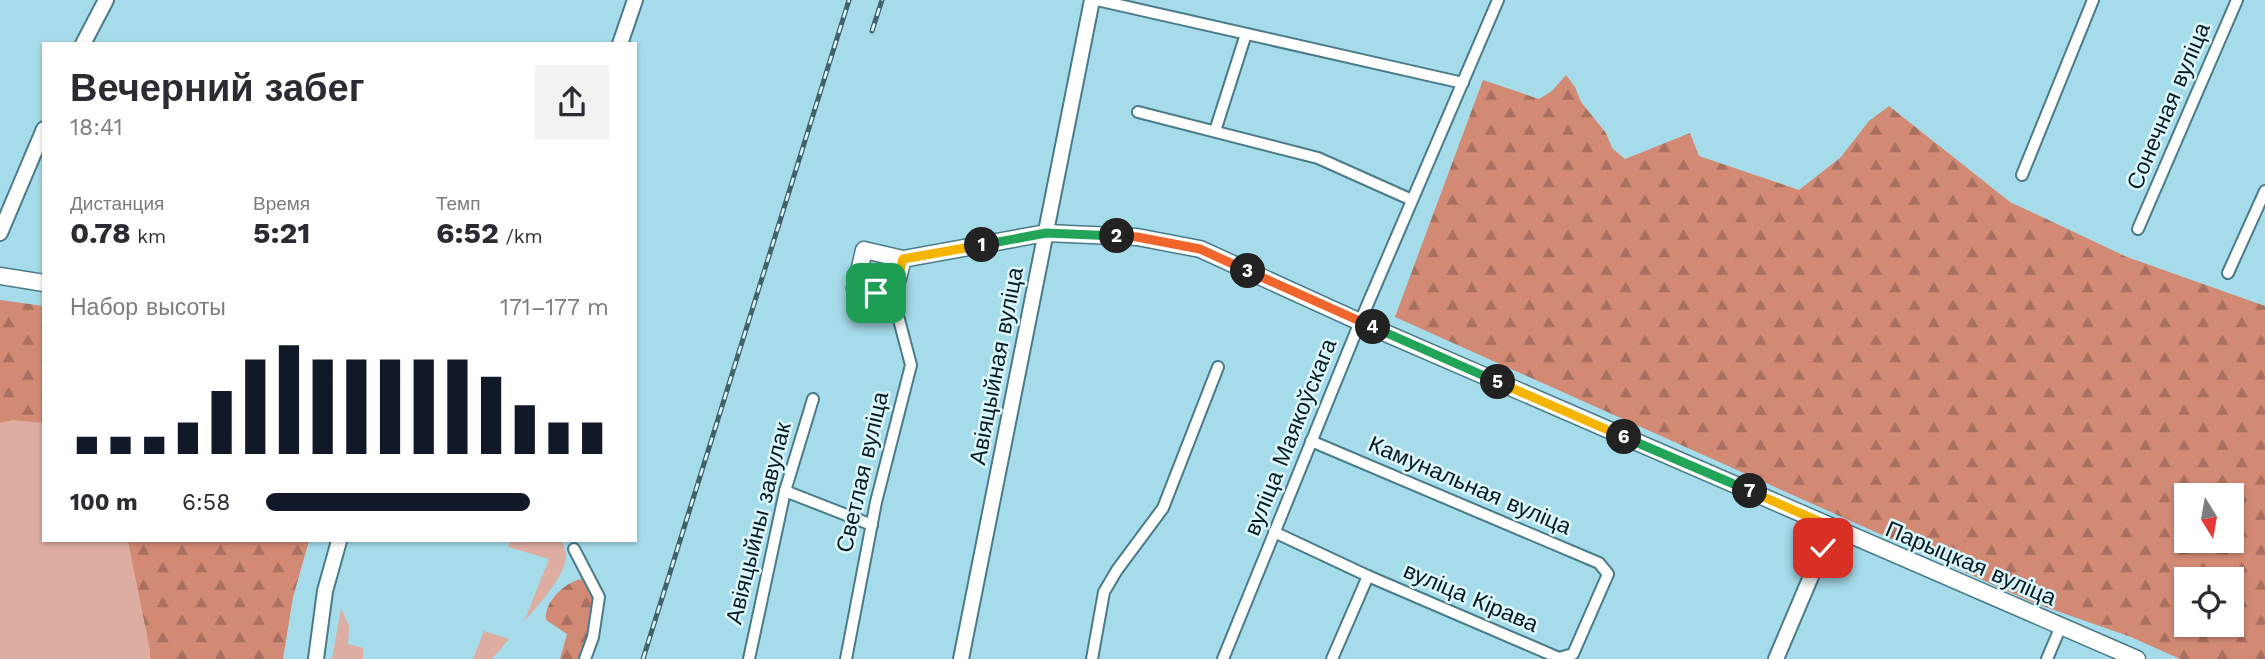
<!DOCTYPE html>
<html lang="ru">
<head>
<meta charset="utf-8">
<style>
	body { margin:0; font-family:"Work Sans",sans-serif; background:#f2f2f3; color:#2b2b33; height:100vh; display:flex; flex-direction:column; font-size:26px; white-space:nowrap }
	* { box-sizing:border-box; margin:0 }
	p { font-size:23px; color:#7c7c81 }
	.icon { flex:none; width:38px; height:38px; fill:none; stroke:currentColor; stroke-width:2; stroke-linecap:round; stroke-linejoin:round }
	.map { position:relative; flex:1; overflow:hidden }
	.panel { position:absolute; left:42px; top:42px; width:595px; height:500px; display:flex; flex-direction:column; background:#fff; border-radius:0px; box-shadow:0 2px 5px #0004 }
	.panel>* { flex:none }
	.needle { width:46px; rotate:169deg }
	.tools { position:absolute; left:2174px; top:483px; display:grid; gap:14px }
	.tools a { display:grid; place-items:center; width:70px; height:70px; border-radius:0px; background:#fff; box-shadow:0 2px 5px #0004; font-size:35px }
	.pin { position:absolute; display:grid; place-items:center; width:60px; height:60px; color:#fff; margin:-30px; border-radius:14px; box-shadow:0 4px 10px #0006 }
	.km { position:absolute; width:35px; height:35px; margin:-18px; border-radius:50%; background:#222; color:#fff; font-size:19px; line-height:35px; text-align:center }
	.round { display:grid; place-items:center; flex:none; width:74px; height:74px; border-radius:0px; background:#f2f2f3 }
	.summary { display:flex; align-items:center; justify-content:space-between; height:119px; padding:0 28px }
	h1 { font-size:38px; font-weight:700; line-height:52px }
	.stats { display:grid; grid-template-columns:repeat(3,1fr); gap:10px; height:119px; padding:7px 28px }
	.stats div { display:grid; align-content:center }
	.stats b { font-size:30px; font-weight:700 }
	.stats small { font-size:19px; font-weight:400 }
	.stats p { font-size:19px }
	.chart { height:196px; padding:14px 28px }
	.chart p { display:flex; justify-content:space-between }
	.chart svg { width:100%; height:126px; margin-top:7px; stroke:#111827; stroke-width:6 }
	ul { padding:0 28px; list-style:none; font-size:23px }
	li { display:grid; grid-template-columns:112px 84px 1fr; align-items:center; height:52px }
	li i { height:18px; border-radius:9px; background:#111827 }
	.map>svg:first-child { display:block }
	.green { fill:#dcada0 }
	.forest { fill:url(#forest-firs); fill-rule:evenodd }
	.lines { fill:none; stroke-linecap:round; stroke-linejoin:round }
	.minor-casing { stroke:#497b89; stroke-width:14 }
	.tertiary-casing { stroke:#497b89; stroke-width:18 }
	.secondary-casing { stroke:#497b89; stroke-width:19 }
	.minor { stroke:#fff; stroke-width:10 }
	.tertiary { stroke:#fff; stroke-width:14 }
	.secondary { stroke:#fff; stroke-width:16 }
	.rail-casing { stroke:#41626b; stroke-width:5 }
	.rail { stroke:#ddf7fe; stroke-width:2.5; stroke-dasharray:8; stroke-linecap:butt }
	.split-1-casing { stroke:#fff; stroke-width:14 }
	.split-2-casing { stroke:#fff; stroke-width:14 }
	.split-3-casing { stroke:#fff; stroke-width:14 }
	.split-4-casing { stroke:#fff; stroke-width:14 }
	.split-5-casing { stroke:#fff; stroke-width:14 }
	.split-6-casing { stroke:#fff; stroke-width:14 }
	.split-7-casing { stroke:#fff; stroke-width:14 }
	.split-8-casing { stroke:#fff; stroke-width:14 }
	.split-1 { stroke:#f5b400; stroke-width:9 }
	.split-2 { stroke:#22a559; stroke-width:9 }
	.split-3 { stroke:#f0652b; stroke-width:9 }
	.split-4 { stroke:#f0652b; stroke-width:9 }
	.split-5 { stroke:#22a559; stroke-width:9 }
	.split-6 { stroke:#f5b400; stroke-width:9 }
	.split-7 { stroke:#22a559; stroke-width:9 }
	.split-8 { stroke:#f5b400; stroke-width:9 }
	.labels { text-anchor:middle; stroke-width:5; stroke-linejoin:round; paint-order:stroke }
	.street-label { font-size:23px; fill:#071c22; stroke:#ddf7fe }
</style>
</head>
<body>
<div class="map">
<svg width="2265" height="659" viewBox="0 0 2265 659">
	<defs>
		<pattern id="forest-firs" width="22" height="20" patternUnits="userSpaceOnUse" patternTransform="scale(1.75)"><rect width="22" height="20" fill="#d38a74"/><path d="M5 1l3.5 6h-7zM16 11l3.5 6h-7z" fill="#a9705f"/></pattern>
	</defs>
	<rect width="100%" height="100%" fill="#a6dbea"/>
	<g class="green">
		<path d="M44 397V541H159L184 659H0V406Z"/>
		<path d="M510 541H562C563 546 566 552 566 557 565 577 537 606 524 622L549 559 508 547Z"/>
		<path d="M341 608 349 626 348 644 363 648V659H332Z"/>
		<path d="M484 631 509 639 492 659H473Z"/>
	</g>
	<g class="forest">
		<path d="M1566 75 1575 87 1581 102 1606 133 1612 148 1625 159 1690 133 1699 156 1799 190 1840 158 1869 121 1889 106 2010 202 2127 257 2265 306V659H2180L2131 637 2034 603 1395 317 1483 80 1539 99 1552 91ZM2231 495V541H2186V495ZM2231 579V625H2186V579Z"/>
		<path d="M0 300 44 306V423L13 420 0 423Z"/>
		<path d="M128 541H309L293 597 283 659H150V650Z"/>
		<path d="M581 579 591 586C596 612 590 635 583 659H560L567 634 546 620C544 602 564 583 581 579Z"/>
	</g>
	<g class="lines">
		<defs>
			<g id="minor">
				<path d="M1097 0 1463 83"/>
				<path d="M1138 112 1318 158 1412 200"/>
				<path d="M1215 131 1246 34"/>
				<path d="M2022 175 2093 0"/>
				<path d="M2138 229 2237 0"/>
				<path d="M2228 273 2265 191"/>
				<path d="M785 491 872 525"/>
				<path d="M1274 532 1368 576 1559 658 1573 654 1608 574 1599 563 1311 441"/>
				<path d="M574 549 599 597 593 637 585 659"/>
				<path d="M749 659 785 491 813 399"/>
				<path d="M846 659 876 502 911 365 893 297"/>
				<path d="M1092 659 1104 592 1117 570 1163 508 1218 367"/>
				<path d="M1223 659 1360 322 1498 0"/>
				<path d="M1332 659 1368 576"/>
				<path d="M2047 659 2061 626"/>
			</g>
			<g id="tertiary">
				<path d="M83 44 106 0"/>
				<path d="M620 44 635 0"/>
				<path d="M0 233 44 129"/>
				<path d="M316 659 325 591 339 541"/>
				<path d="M961 659 1092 0"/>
				<path d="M1776 659 1832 527"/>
			</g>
			<g id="secondary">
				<path d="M903 259 893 297 855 289 864 250 903 259 1046 233 1137 237 1200 249 1360 322 2137 659"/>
				<path d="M0 276 44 283"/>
			</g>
		</defs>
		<use href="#minor" class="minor-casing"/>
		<use href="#tertiary" class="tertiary-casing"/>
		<use href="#secondary" class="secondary-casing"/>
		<use href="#minor" class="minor"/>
		<use href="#tertiary" class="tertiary"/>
		<use href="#secondary" class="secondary"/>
		<defs>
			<g id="rail">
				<path d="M872 31 882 0"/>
				<path d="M643 659 849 0"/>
			</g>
		</defs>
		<use href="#rail" class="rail-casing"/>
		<use href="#rail" class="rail"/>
	</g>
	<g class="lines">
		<defs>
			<path id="split-1" d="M876 293 893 297 903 259 982 245"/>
			<path id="split-2" d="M982 245 1046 233 1117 236"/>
			<path id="split-3" d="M1117 236 1137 237 1200 249 1248 271"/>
			<path id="split-4" d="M1248 271 1373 327"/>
			<path id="split-5" d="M1373 327 1498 382"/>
			<path id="split-6" d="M1498 382 1624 437"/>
			<path id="split-7" d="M1624 437 1750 491"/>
			<path id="split-8" d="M1750 491 1832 527 1823 548"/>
		</defs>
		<use href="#split-1" class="split-1-casing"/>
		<use href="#split-2" class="split-2-casing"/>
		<use href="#split-3" class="split-3-casing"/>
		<use href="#split-4" class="split-4-casing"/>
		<use href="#split-5" class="split-5-casing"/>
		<use href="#split-6" class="split-6-casing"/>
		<use href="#split-7" class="split-7-casing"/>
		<use href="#split-8" class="split-8-casing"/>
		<use href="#split-1" class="split-1"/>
		<use href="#split-2" class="split-2"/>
		<use href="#split-3" class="split-3"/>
		<use href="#split-4" class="split-4"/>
		<use href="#split-5" class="split-5"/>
		<use href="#split-6" class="split-6"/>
		<use href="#split-7" class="split-7"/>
		<use href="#split-8" class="split-8"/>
	</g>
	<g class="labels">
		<g class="street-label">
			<text transform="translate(2168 106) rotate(-67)" y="8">Сонечная вуліца</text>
			<text transform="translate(996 366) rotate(-79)" y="8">Авіяцыйная вуліца</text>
			<text transform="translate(1290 437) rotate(-68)" y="8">вуліца Маякоўскага</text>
			<text transform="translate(862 472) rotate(-77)" y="8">Светлая вуліца</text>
			<text transform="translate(1470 485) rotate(23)" y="8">Камунальная вуліца</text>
			<text transform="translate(758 523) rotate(-76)" y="8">Авіяцыйны завулак</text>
			<text transform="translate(1971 563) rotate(23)" y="8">Парыцкая вуліца</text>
			<text transform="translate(1471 597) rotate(23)" y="8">вуліца Кірава</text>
		</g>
	</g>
</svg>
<div class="tools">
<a><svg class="needle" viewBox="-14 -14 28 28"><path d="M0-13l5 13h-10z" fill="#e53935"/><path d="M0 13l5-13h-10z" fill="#7c7c81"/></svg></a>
<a><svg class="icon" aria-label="locate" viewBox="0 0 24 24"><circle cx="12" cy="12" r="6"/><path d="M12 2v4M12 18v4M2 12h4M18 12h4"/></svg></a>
</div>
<div class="pin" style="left:876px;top:293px;background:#1e9e55"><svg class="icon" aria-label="arrive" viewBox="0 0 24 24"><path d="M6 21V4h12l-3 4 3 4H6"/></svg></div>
<div class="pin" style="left:1823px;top:548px;background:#d93025"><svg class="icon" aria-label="check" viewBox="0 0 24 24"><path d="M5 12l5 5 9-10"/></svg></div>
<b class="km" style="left:982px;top:245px">1</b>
<b class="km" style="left:1117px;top:236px">2</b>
<b class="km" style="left:1248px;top:271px">3</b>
<b class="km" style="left:1373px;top:327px">4</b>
<b class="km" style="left:1498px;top:382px">5</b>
<b class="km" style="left:1624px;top:437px">6</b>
<b class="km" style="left:1750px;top:491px">7</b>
<section class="panel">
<div class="summary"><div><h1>Вечерний забег</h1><p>18:41</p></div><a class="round"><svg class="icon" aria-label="share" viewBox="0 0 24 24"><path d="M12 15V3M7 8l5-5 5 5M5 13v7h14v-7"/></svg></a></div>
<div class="stats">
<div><p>Дистанция</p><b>0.78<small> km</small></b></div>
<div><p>Время</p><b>5:21</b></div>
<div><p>Темп</p><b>6:52<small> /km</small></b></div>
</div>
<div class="chart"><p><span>Набор высоты</span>171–177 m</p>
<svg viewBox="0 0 160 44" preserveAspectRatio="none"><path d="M5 44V38M15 44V38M25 44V38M35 44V33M45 44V22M55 44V11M65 44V6M75 44V11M85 44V11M95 44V11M105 44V11M115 44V11M125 44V17M135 44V27M145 44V33M155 44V33"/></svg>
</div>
<ul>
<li><b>100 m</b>6:58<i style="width:77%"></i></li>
</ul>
</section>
</div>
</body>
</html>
